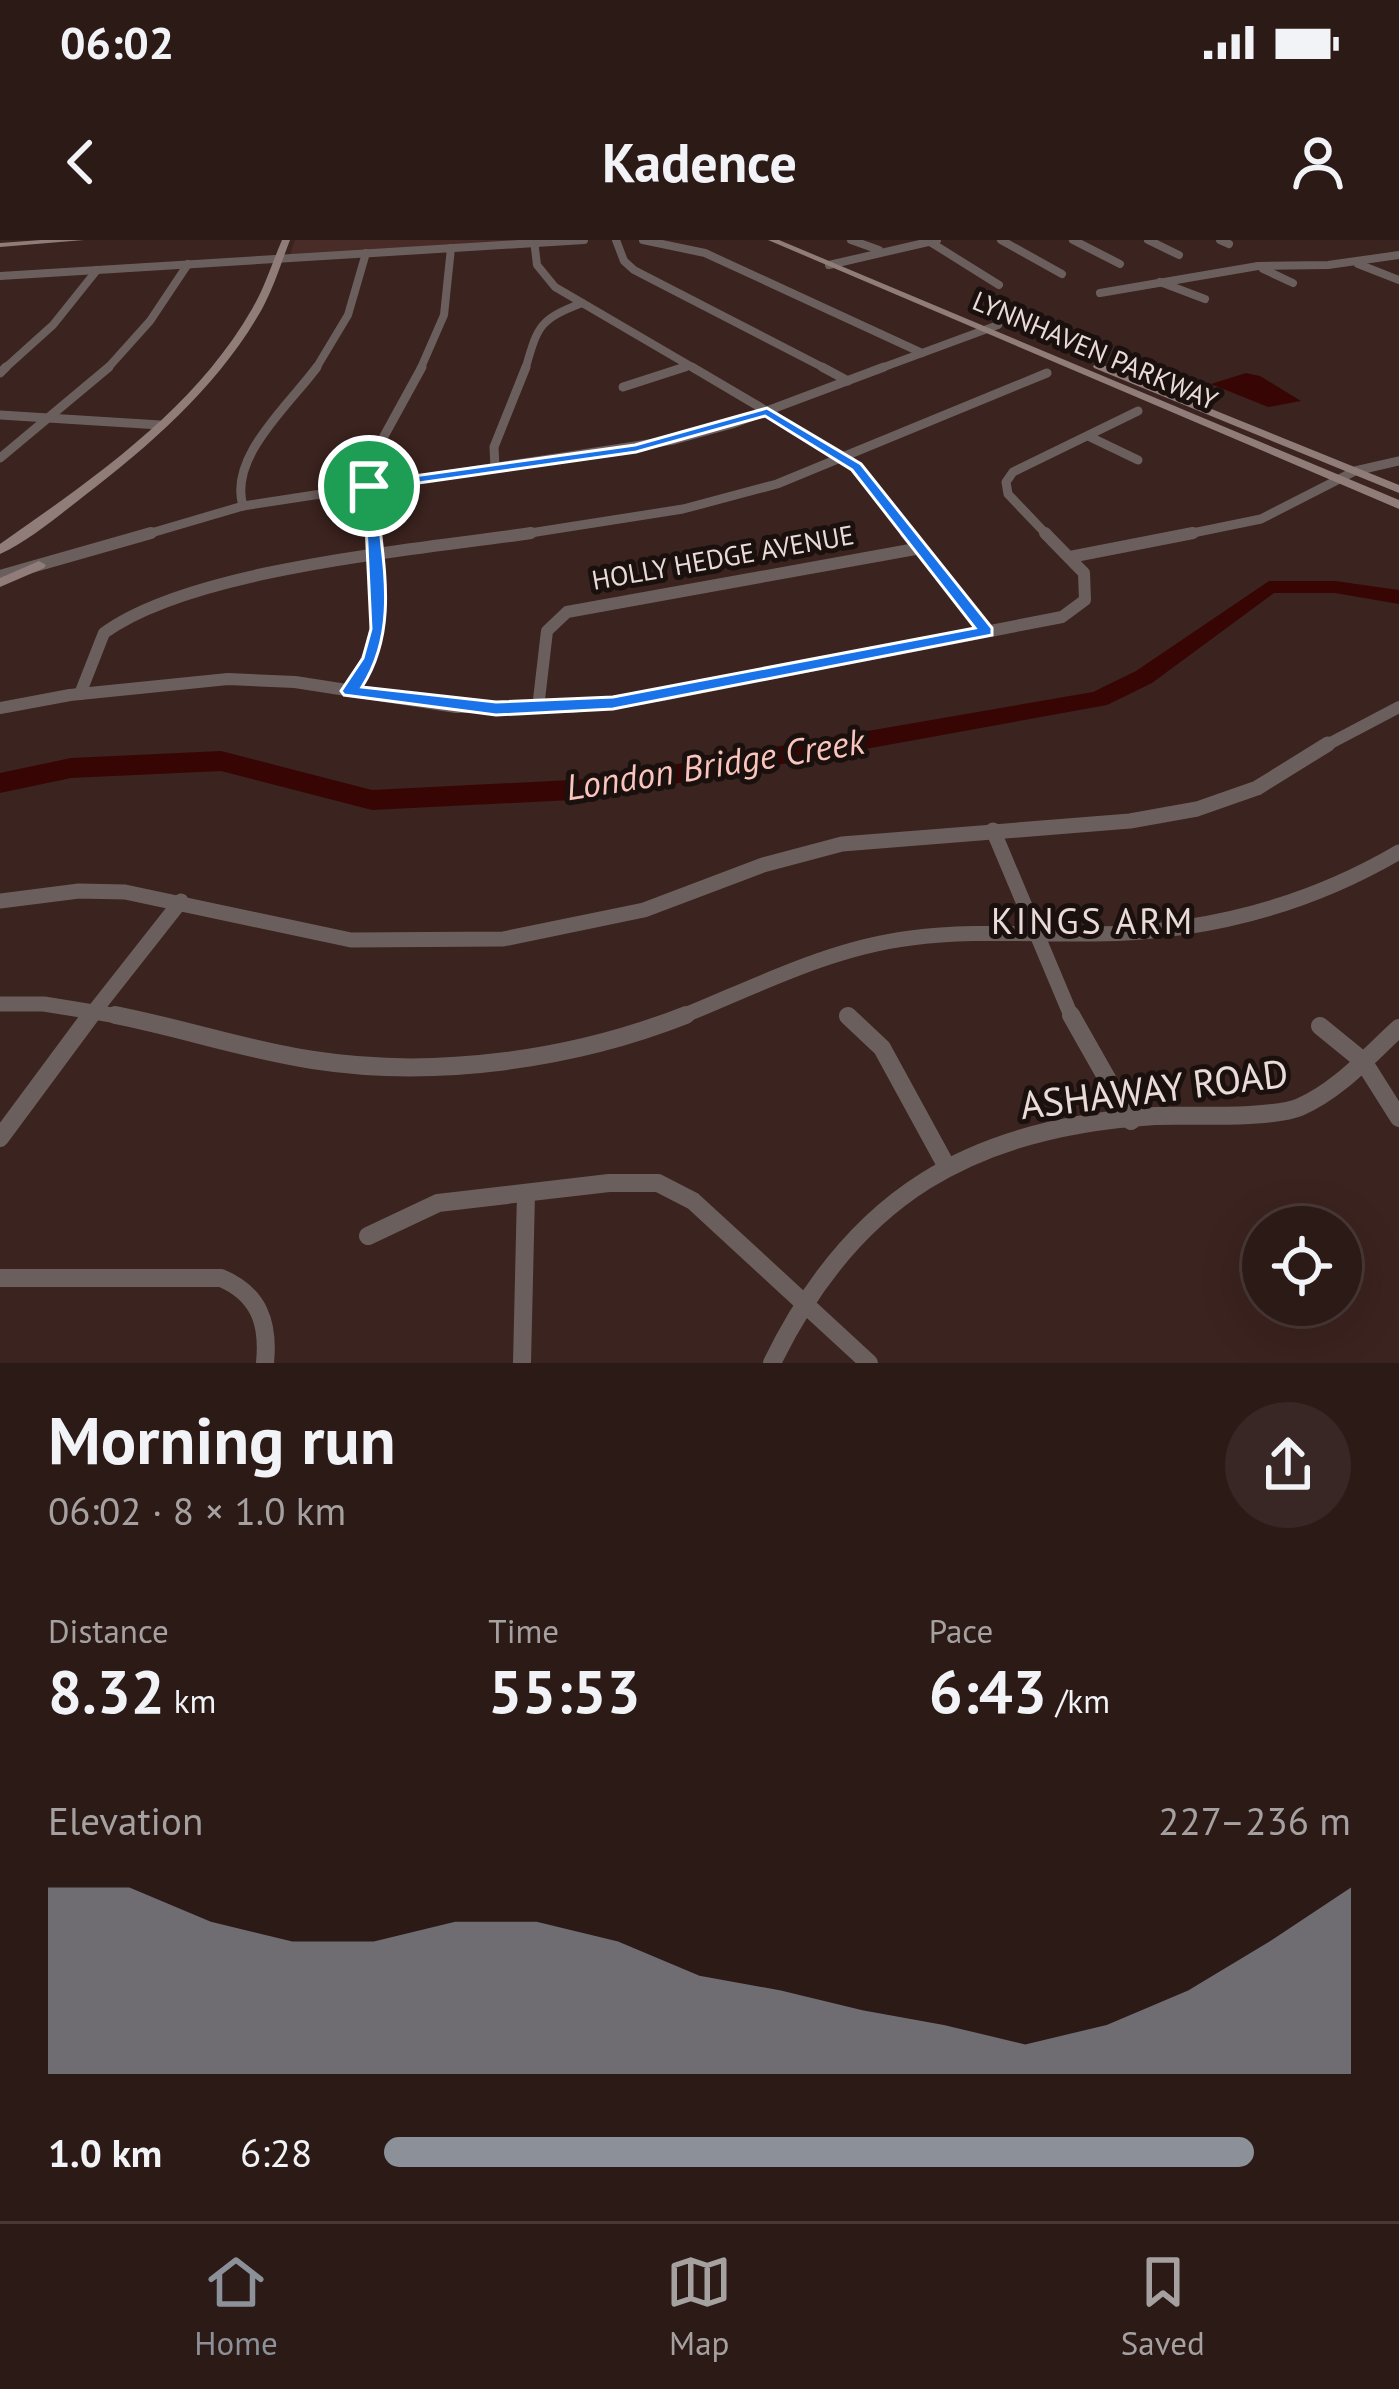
<!DOCTYPE html>
<html lang="en">
<head>
<meta charset="utf-8">
<style>
	body { margin:0; font-family:"PT Sans",sans-serif; background:#382724; color:#f1f3f6; height:100vh; display:flex; flex-direction:column; font-size:45px; white-space:nowrap }
	* { box-sizing:border-box; margin:0 }
	p { font-size:39px; color:#a6a1a1 }
	.icon { flex:none; width:66px; height:66px; fill:none; stroke:currentColor; stroke-width:2; stroke-linecap:round; stroke-linejoin:round }
	.map { position:relative; height:1123px; overflow:hidden }
	.details { display:flex; flex-direction:column; background:#2c1a17; flex:1 }
	.details>* { flex:none }
	.tools { position:absolute; left:1242px; top:966px; display:grid; gap:24px }
	.tools a { display:grid; place-items:center; width:120px; height:120px; border-radius:50%; background:#2c1a17; box-shadow:0 12px 48px #0002,0 0 0 3px #483836; font-size:60px }
	.pin { position:absolute; display:grid; place-items:center; width:102px; height:102px; color:#fff; margin:-51px; border:6px solid #fff; border-radius:50%; box-shadow:0 3px 12px #0007 }
	.round { display:grid; place-items:center; flex:none; width:126px; height:126px; border-radius:63px; background:#382724 }
	.summary { display:flex; align-items:center; justify-content:space-between; height:204px; padding:0 48px }
	h1 { font-size:66px; font-weight:700; line-height:90px }
	.stats { display:grid; grid-template-columns:repeat(3,1fr); gap:18px; height:204px; padding:12px 48px }
	.stats div { display:grid; align-content:center }
	.stats b { font-size:60px; font-weight:700 }
	.stats small { font-size:33px; font-weight:400 }
	.stats p { font-size:33px }
	.chart { height:336px; padding:24px 48px }
	.chart p { display:flex; justify-content:space-between }
	.chart svg { width:100%; height:216px; margin-top:12px; fill:#8c9099; opacity:.7 }
	ul { padding:0 48px; list-style:none; font-size:39px }
	li { display:grid; grid-template-columns:192px 144px 1fr; align-items:center; height:90px }
	li i { height:30px; border-radius:15px; background:#8c9099 }
	.status { display:flex; justify-content:space-between; align-items:center; height:84px; padding:0 60px; background:#2c1a17; direction:ltr }
	.status svg { height:33px; fill:currentColor }
	header { display:flex; justify-content:space-between; align-items:center; height:156px; padding:0 48px; background:#2c1a17; font-size:54px; font-weight:700 }
	.menu { display:flex; justify-content:space-around; align-items:center; height:168px; border-top:3px solid #483836; background:#2c1a17; font-size:33px; color:#a6a1a1 }
	.menu a { display:grid; justify-items:center; gap:6px }
	.menu .selected { color:#8c9099 }
	.map>svg:first-child { display:block }
	.built { fill:#492b27 }
	.water { fill:#370604 }
	.lines { fill:none; stroke-linecap:round; stroke-linejoin:round }
	.river { fill:#370604; fill-rule:evenodd }
	.street-far4 { stroke:#6b5f5d; stroke-width:8 }
	.street-far3 { stroke:#6b5f5d; stroke-width:9 }
	.street-far2 { stroke:#6b5f5d; stroke-width:12 }
	.street-far1 { stroke:#6b5f5d; stroke-width:15 }
	.street { stroke:#6b5f5d; stroke-width:18 }
	.secondary { fill:#907c79; fill-rule:evenodd }
	.route { fill:#1a73e8; stroke:#fff; stroke-width:3; fill-rule:evenodd }
	.labels { text-anchor:middle; stroke-width:10; stroke-linejoin:round; paint-order:stroke }
	.far-street-label { font-size:27px; fill:#ebdbd8; stroke:#1a100e }
	.water-label { font-size:36px; font-style:italic; fill:#fbc4bc; stroke:#1a100e }
	.neighbourhood-label { font-size:36px; letter-spacing:3px; fill:#ebdbd8; stroke:#1a100e }
	.near-street-label { font-size:39px; fill:#ebdbd8; stroke:#1a100e }
</style>
</head>
<body>
<div class="status"><b>06:02</b><svg viewBox="0 0 49 12"><path d="M0 12V9h3v3zM5 12V6h3v6zM10 12V3h3v9zM15 12V0h3v12zM26 1h20v11H26zM47 4h2v5h-2z"/></svg></div>
<header><svg class="icon" aria-label="back" viewBox="0 0 24 24"><path d="M15 5l-7 7 7 7"/></svg>Kadence<svg class="icon" aria-label="person" viewBox="0 0 24 24"><circle cx="12" cy="8" r="4"/><path d="M4 21q1-7 8-7t8 7"/></svg></header>
<div class="map">
<svg width="1399" height="1123" viewBox="0 0 1399 1123">
	<rect width="100%" height="100%" fill="#3b231f"/>
	<path class="built" d="M295 0H540L290 15Z"/>
	<path class="water" d="M1246 133 1260 136 1301 161 1268 167 1211 144Z"/>
	<g class="lines">
		<path class="river" d="M1269 341H1335L1399 350V364L1335 353H1274L1152 443 1107 465 591 559 372 570 221 531 71 538 0 553V533L71 518 221 511 372 550 591 539 1093 452 1136 431Z"/>
		<g class="street-far4">
			<path d="M534 0 537 25 555 47 697 130"/>
			<path d="M616 0 624 21 634 30 828 130"/>
			<path d="M643 0 705 13 922 113"/>
			<path d="M851 0 879 10"/>
			<path d="M927 0 999 45"/>
			<path d="M1001 0 1062 34"/>
			<path d="M1073 0 1120 24"/>
			<path d="M1148 0 1179 15"/>
			<path d="M1220 0 1229 4"/>
			<path d="M1358 24 1399 40"/>
			<path d="M829 25 937 0"/>
			<path d="M1263 29 1293 43"/>
			<path d="M0 36 584 0"/>
			<path d="M1160 42 1205 59"/>
			<path d="M1100 53 1258 26 1328 25 1399 15"/>
			<path d="M3 130 53 85 97 30"/>
			<path d="M106 130 150 81 188 24"/>
			<path d="M315 130 348 75 366 13"/>
			<path d="M420 130 444 75 451 8"/>
			<path d="M525 130C538 86 538 80 582 63"/>
			<path d="M675 130 689 126"/>
			<path d="M876 130 998 85"/>
		</g>
		<g class="street-far3">
			<path d="M692 127 846 218 909 296"/>
			<path d="M822 127 848 141"/>
			<path d="M0 133 6 127"/>
			<path d="M623 147 685 127"/>
			<path d="M0 175 160 185"/>
			<path d="M1088 196 1138 220"/>
			<path d="M0 218 109 127"/>
			<path d="M495 228 494 207 526 127"/>
			<path d="M243 266C228 217 290 164 317 127"/>
			<path d="M141 296 243 266 674 200 732 184 884 127"/>
			<path d="M372 296V218L422 127"/>
			<path d="M511 296 683 269 777 244 1047 133"/>
			<path d="M1048 296 1008 254 1006 242 1013 232 1138 171"/>
			<path d="M1178 296 1261 279 1355 231 1399 221"/>
		</g>
		<g class="street-far2">
			<path d="M906 293 986 391"/>
			<path d="M1070 317 1193 293"/>
			<path d="M0 336 151 293"/>
			<path d="M350 451C388 391 377 360 372 293"/>
			<path d="M80 454 104 393C193 328 418 310 531 293"/>
			<path d="M0 468 70 455 228 439 295 442 456 467H571L662 455 1062 377 1085 360 1084 333 1045 293"/>
			<path d="M538 468 547 391 567 372 921 308"/>
			<path d="M1323 507 1399 467"/>
		</g>
		<g class="street-far1">
			<path d="M993 590 1072 778"/>
			<path d="M0 661 79 651 125 652 351 700 503 699 644 670 763 625 842 604 1130 581 1197 569 1257 548 1328 504"/>
			<path d="M0 764H44L130 778"/>
			<path d="M89 778 181 661"/>
			<path d="M678 778C755 747 829 708 911 698 972 690 1033 695 1094 694 1203 693 1305 667 1399 612"/>
		</g>
		<g class="street">
			<path d="M115 775C182 788 246 810 313 820 435 839 572 820 686 775"/>
			<path d="M1071 775 1131 881"/>
			<path d="M848 776 882 808 947 927"/>
			<path d="M1320 786 1363 821 1399 878"/>
			<path d="M0 898 91 775"/>
			<path d="M368 996 438 963 609 943H658L693 961 869 1123"/>
			<path d="M0 1038H221C259 1054 269 1083 265 1123"/>
			<path d="M522 1123 526 953"/>
			<path d="M772 1123C853 956 972 887 1155 876 1189 875 1272 879 1300 867 1339 850 1368 816 1399 788"/>
		</g>
		<g class="secondary">
			<path d="M41 0H84L0 7V3Z"/>
			<path d="M282 0H290C281 23 274 47 262 69 219 145 153 203 84 256 58 276 29 301 0 314V304C94 238 194 170 252 69 265 47 272 23 282 0Z"/>
			<path d="M768 0H779L1399 260V269Z"/>
			<path d="M1098 123 1399 245V253L1094 128 1093 126Z"/>
			<path d="M39 321 46 325 44 328 0 347V338Z"/>
		</g>
	</g>
	<path class="route" d="M767 168 861 224 992 388V395L613 469 496 475 344 455 341 451 363 418 371 389 364 243 635 205ZM765 176 852 230 975 388 613 457 496 462 362 447C401 386 381 318 376 249L636 212Z"/>
	<g class="labels">
		<g class="far-street-label">
			<text transform="translate(1095 111) rotate(23)" y="9">LYNNHAVEN PARKWAY</text>
			<text transform="translate(723 318) rotate(-10)" y="9">HOLLY HEDGE AVENUE</text>
		</g>
		<g class="water-label">
			<text transform="translate(715 524) rotate(-9)" y="13">London Bridge Creek</text>
		</g>
		<g class="neighbourhood-label">
			<text x="1093" y="694">KINGS ARM</text>
		</g>
		<g class="near-street-label">
			<text transform="translate(1154 849) rotate(-7)" y="14">ASHAWAY ROAD</text>
		</g>
	</g>
</svg>
<div class="tools">
<a><svg class="icon" aria-label="locate" viewBox="0 0 24 24"><circle cx="12" cy="12" r="6"/><path d="M12 2v4M12 18v4M2 12h4M18 12h4"/></svg></a>
</div>
<div class="pin" style="left:369px;top:246px;background:#1e9e55"><svg class="icon" aria-label="arrive" viewBox="0 0 24 24"><path d="M6 21V4h12l-3 4 3 4H6"/></svg></div>
</div>
<section class="details">
<div class="summary"><div><h1>Morning run</h1><p>06:02 · 8 × 1.0 km</p></div><a class="round"><svg class="icon" aria-label="share" viewBox="0 0 24 24"><path d="M12 15V3M7 8l5-5 5 5M5 13v7h14v-7"/></svg></a></div>
<div class="stats">
<div><p>Distance</p><b>8.32<small> km</small></b></div>
<div><p>Time</p><b>55:53</b></div>
<div><p>Pace</p><b>6:43<small> /km</small></b></div>
</div>
<div class="chart"><p><span>Elevation</span>227–236 m</p>
<svg viewBox="0 0 160 44" preserveAspectRatio="none"><path d="M0 44V6L10 6L20 13L30 17L40 17L50 13L60 13L70 17L80 24L90 27L100 31L110 34L120 38L130 34L140 27L150 17L160 6V44z"/></svg>
</div>
<ul>
<li><b>1.0 km</b>6:28<i style="width:90%"></i></li>
</ul>
</section>
<nav class="menu">
<a class="selected"><svg class="icon" aria-label="home" viewBox="0 0 24 24"><path d="M3 11l9-7 9 7M6 9v11h12V9"/></svg>Home</a>
<a><svg class="icon" aria-label="map" viewBox="0 0 24 24"><path d="M3 6l6-2 6 2 6-2v14l-6 2-6-2-6 2zM9 4v14M15 6v14"/></svg>Map</a>
<a><svg class="icon" aria-label="saved" viewBox="0 0 24 24"><path d="M7 4h10v16l-5-4-5 4z"/></svg>Saved</a>
</nav>
</body>
</html>
